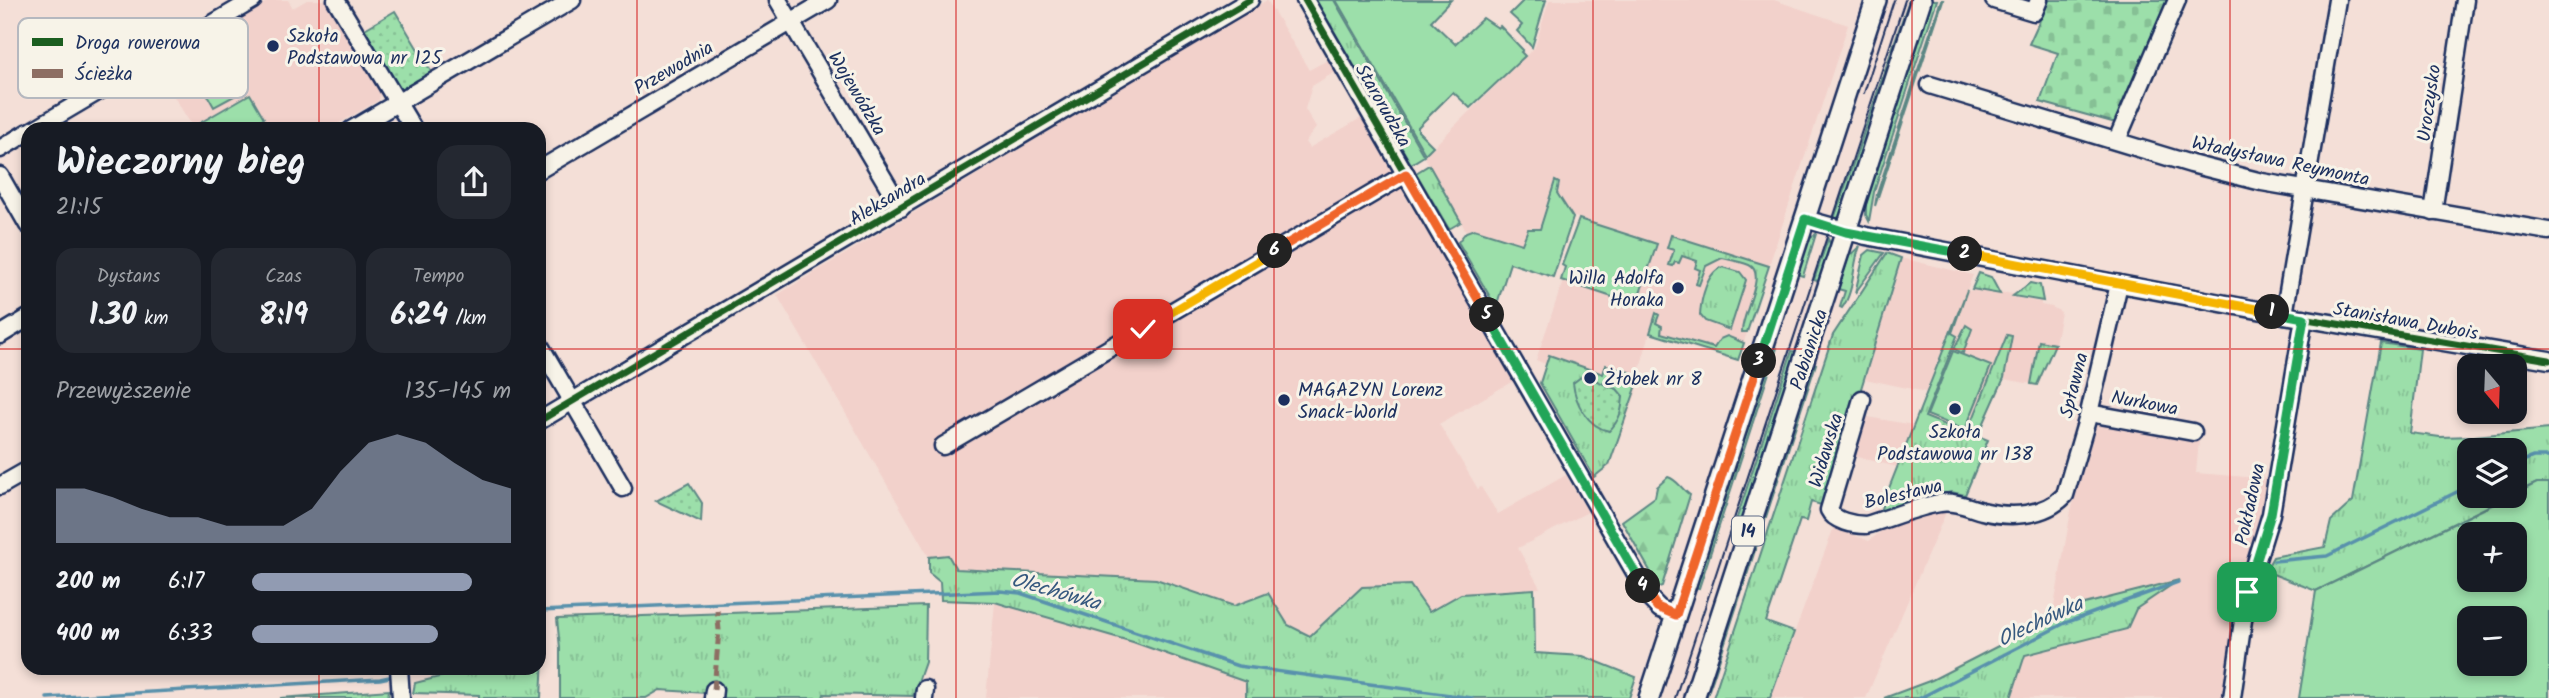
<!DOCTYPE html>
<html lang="pl">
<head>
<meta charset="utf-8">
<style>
	body { margin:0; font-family:Kalam,sans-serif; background:#242831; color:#f1f3f6; height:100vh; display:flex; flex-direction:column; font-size:26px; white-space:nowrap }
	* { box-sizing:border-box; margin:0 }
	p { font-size:23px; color:#9ea1a6 }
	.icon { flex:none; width:38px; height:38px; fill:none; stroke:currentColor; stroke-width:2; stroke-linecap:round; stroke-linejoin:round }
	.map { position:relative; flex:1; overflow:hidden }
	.details { position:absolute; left:21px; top:122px; width:525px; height:553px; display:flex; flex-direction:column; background:#171b24; border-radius:21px; box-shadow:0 4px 10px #0003 }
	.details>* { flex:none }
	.needle { width:46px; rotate:161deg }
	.tools { position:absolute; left:2457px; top:354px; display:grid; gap:14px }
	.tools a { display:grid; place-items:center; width:70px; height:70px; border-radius:14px; background:#171b24; box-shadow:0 4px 10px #0003; font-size:35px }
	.pin { position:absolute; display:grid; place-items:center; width:60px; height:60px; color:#fff; margin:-30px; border-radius:14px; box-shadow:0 4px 10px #0006 }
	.km { position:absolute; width:35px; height:35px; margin:-18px; border-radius:50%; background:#222; color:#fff; font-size:19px; line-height:35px; text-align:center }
	.round { display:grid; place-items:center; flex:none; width:74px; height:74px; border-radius:21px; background:#242831 }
	.summary { display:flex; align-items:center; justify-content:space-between; height:119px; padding:0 35px }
	h1 { font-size:38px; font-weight:700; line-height:52px }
	.figures { display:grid; grid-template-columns:repeat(3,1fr); gap:10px; height:119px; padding:7px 35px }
	.figures div { display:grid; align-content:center; border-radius:18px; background:#242831; text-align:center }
	.figures b { font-size:30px; font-weight:700 }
	.figures small { font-size:19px; font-weight:400 }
	.figures p { font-size:19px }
	.chart { height:196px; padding:14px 35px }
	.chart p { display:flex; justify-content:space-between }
	.chart svg { width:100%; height:126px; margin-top:7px; fill:#919bb2; opacity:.7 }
	ul { padding:0 35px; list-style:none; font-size:23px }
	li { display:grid; grid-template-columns:112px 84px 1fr; align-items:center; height:52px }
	li i { height:18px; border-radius:9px; background:#919bb2 }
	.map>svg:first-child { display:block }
	.built { fill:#f2d1cb }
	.grass { fill:url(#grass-tufts); stroke:#5c8784; stroke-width:2 }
	.forest { fill:url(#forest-firs); stroke:#5c8784; stroke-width:2 }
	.cemetery { fill:url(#cemetery-stones); stroke:#5c8784; stroke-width:2 }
	.park { fill:url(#park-dots); stroke:#5c8784; stroke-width:2 }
	.garden { fill:#9cdfaa; stroke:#5c8784; stroke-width:2; fill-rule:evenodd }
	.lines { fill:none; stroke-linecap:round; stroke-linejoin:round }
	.stream { stroke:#5991ac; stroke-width:3.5 }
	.minor-casing { stroke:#1b2f5e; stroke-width:21 }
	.major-casing { stroke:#1b2f5e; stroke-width:24 }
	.minor { stroke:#f7f3e8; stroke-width:16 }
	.major { stroke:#f7f3e8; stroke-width:19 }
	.tram { stroke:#1b2f5e; stroke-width:2 }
	.quiet { stroke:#8d6e63; stroke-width:5; stroke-dasharray:10 5; stroke-linecap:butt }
	.cycleway-casing { stroke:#f7f3e8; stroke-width:11 }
	.cycleway { stroke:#1b5e20; stroke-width:7 }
	.split-1-casing { stroke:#fff; stroke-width:14 }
	.split-2-casing { stroke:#fff; stroke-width:14 }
	.split-3-casing { stroke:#fff; stroke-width:14 }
	.split-4-casing { stroke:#fff; stroke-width:14 }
	.split-5-casing { stroke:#fff; stroke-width:14 }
	.split-6-casing { stroke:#fff; stroke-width:14 }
	.split-7-casing { stroke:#fff; stroke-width:14 }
	.split-1 { stroke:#22a559; stroke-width:9 }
	.split-2 { stroke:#f5b400; stroke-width:9 }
	.split-3 { stroke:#22a559; stroke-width:9 }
	.split-4 { stroke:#f0652b; stroke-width:9 }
	.split-5 { stroke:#22a559; stroke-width:9 }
	.split-6 { stroke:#f0652b; stroke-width:9 }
	.split-7 { stroke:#f5b400; stroke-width:9 }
	.grid { fill:none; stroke:#d62828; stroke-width:2; stroke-opacity:0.55 }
	.poi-dot { fill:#1b2f5e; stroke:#f7f3e8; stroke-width:2.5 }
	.labels { text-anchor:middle; stroke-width:6; stroke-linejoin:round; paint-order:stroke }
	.shield { fill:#f7f3e8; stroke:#5d6a87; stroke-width:2 }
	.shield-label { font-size:18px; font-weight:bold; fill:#1b2f5e }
	.poi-label { font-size:19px; fill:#1b2f5e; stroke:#f7f3e8; text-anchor:start }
	.street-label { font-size:19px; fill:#1b2f5e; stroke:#f7f3e8 }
	.water-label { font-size:21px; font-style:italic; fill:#35587e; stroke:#f7f3e8 }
	.key { fill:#f7f3e8; stroke:#b5b8bf; stroke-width:2 }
	.key-label { font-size:19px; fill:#1b2f5e }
</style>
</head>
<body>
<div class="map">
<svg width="2549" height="698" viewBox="0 0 2549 698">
	<defs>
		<pattern id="grass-tufts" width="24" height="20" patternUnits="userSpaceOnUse" patternTransform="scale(1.75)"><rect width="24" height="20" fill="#9cdfaa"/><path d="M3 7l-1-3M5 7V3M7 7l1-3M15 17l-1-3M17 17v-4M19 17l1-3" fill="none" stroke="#86c095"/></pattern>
		<pattern id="forest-firs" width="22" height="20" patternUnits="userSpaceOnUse" patternTransform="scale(1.75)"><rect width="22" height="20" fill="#9cdfaa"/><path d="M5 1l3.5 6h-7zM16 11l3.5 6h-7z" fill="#86c095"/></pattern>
		<pattern id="cemetery-stones" width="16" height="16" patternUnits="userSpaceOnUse" patternTransform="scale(1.75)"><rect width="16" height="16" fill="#9cdfaa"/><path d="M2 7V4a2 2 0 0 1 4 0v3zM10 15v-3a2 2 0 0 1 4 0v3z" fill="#86c095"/></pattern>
		<pattern id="park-dots" width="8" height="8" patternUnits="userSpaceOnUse" patternTransform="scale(1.75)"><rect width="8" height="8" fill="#9cdfaa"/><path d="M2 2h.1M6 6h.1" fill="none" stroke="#86c095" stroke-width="1.8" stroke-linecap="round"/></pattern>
	</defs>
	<rect width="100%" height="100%" fill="#f4dfd7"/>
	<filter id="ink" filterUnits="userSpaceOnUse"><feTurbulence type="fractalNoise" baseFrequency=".0143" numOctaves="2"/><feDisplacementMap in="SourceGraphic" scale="14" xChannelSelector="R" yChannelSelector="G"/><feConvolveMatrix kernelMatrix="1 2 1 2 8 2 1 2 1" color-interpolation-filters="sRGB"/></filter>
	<g filter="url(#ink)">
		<g class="built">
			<path d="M270 0H288L293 8 307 0H326L380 93 379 100 329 129H194L156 68Z"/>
			<path d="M1267 0 1309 70 1328 60 1335 72 1312 86 1305 109 1316 128 1305 142 1309 148 1361 118 1391 170 1385 180 1324 231 1400 189 1402 190 1513 381 1439 424 1478 489 1481 487 1498 514 1566 475 1588 512 1518 548 1540 588 1462 594 1429 613 1362 587 1311 636 1288 625 1268 593 1234 606 1156 579 956 569 948 555 929 557 777 295Z"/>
			<path d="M1549 0H1774L1848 25 1738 360 1650 333 1638 375 1640 382 1610 466 1593 479 1539 384 1545 364 1536 360 1563 281 1636 306 1658 243 1572 216 1558 193 1560 183 1555 180 1539 229 1532 227 1528 229 1522 243 1474 228 1466 231 1424 156 1535 47Z"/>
			<path d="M1901 258 1973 275 1967 290 1971 291 1972 289 2014 294 2013 297 2041 302V305L2052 307 2061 312 2055 344 2037 385 2004 379 1978 436 1988 440 1965 495 1951 492 1880 511 1897 467 1850 455 1862 416 1913 425 1926 392 1865 379Z"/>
			<path d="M2098 420 2199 441 2196 473 2271 479 2261 522 2244 574 2222 698H2011L2025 655 2127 629 2135 609 2177 582 2053 612 2071 511Z"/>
			<path d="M1947 510 1866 698H1770L1834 527 1869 541 1889 525Z"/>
			<path d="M995 602 1133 642 1246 682V698H986Z"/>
		</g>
		<g class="grass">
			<path d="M1316 0H1334L1424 156 1411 164Z"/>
			<path d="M1909 0H1912L1842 216 1834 219Z"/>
			<path d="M1932 0H1937L1874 192 1869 221 1866 215V203Z"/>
			<path d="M1941 0H1943L1875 206 1877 194Z"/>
			<path d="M1429 165 1461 222 1449 229 1416 173Z"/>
			<path d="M1816 234 1803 276 1796 274 1807 239Z"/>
			<path d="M1671 235 1769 266 1747 332H1742C1741 315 1768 273 1749 265 1741 262 1731 260 1722 258L1706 266 1699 285 1696 284 1700 270 1695 268 1697 261 1682 256 1679 263 1675 262 1673 266 1669 265 1674 250 1667 248Z"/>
			<path d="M1828 239 1831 245 1821 282 1814 280Z"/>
			<path d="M1860 246C1852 265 1855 291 1842 308L1840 307 1845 291 1838 289 1849 256Z"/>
			<path d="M1870 250 1884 253 1855 293 1864 255Z"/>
			<path d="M1887 253 1901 258 1825 506 1811 502 1806 521 1800 520 1766 622 1794 632 1770 698H1713L1833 335Z"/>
			<path d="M1723 267 1740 272 1746 280 1730 330 1705 321 1700 315C1701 299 1707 271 1723 267Z"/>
			<path d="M1979 273 1991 277 2000 294 1972 289Z"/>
			<path d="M2030 283 2040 285 2043 301 2013 296Z"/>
			<path d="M1967 290 1952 333 1957 336 1925 417 1967 434 2007 335 2012 336 2004 378 1978 436 1988 440 1965 495 1951 492 1880 511Z"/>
			<path d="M1656 313 1659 315 1656 323 1662 326 1661 333 1714 348 1720 339 1727 336 1744 343 1738 360 1650 333Z"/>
			<path d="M1966 325 1972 329 1963 353 1954 349Z"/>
			<path d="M2039 341 2055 344 2037 385 2031 384Z"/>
			<path d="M2381 343 2420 349 2410 433 2440 437 2474 436 2549 429V483H2537L2515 493V450H2469V495H2511L2316 591 2265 571 2273 557 2325 547 2331 521 2353 501Z"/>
			<path d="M1772 347 1777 348 1699 588 1693 587Z"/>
			<path d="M1792 351 1797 352 1738 535 1731 536Z"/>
			<path d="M1549 355 1603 374 1606 365 1636 374 1638 382 1609 465 1594 477 1540 383Z"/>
			<path d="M1813 363 1816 364 1713 679 1706 698H1704Z"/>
			<path d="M948 555 956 569 1156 579 1234 606 1268 593 1288 625 1310 636 1362 587 1410 585 1429 612 1461 594 1534 589 1535 653 1583 656 1636 677 1629 698H1246V682L1133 642 1008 606 995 602 941 600 940 582 929 573V557Z"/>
			<path d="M2179 580 2136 609 2127 629 2025 655 2011 698H1884L1932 680 2039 625 2040 620 2053 612Z"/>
			<path d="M926 606 925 662 913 696 824 694 823 698H723L722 694 660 690 646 698H560V648L557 619Z"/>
			<path d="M539 622 543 657 541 698H479V695L413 693 415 683 471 669 539 668Z"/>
			<path d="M389 690 388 698H280Z"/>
		</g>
		<path class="forest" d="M1668 477C1678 480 1681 489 1690 495L1662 586 1659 587 1622 521 1655 497 1657 487Z"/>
		<path class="cemetery" d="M2049 0H2169L2116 123 2040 102 2058 53 2029 44Z"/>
		<g class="park">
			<path d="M395 11 432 73 401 90H399L363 30Z"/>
			<path d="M1581 377C1596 377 1603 386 1617 389L1623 396C1622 411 1620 420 1609 431 1588 427 1575 403 1573 383Z"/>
			<path d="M689 483 702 503 701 522 656 501Z"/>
		</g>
		<g class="garden">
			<path d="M1336 0H1451L1431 21 1455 44 1483 18 1498 28 1500 26 1523 50 1521 52 1525 56 1470 108 1453 92 1418 127V131L1433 146 1425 154Z"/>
			<path d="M1524 0H1546L1532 47 1517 31 1522 25 1510 14Z"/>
			<path d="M233 64 247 89 214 107 200 82Z"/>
			<path d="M250 94 264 118 244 129H201L198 124Z"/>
			<path d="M1555 181 1559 183 1557 193 1573 218 1553 277 1510 263 1496 307 1458 242 1466 232 1474 229 1522 244 1528 229H1540Z"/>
			<path d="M1579 219 1657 244 1636 305 1561 280 1565 267 1562 265Z"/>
			<path d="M1953 351 1991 366 1965 430 1927 415Z"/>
			<path d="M2537 483H2549V698H2299L2316 591ZM2469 534H2515V579H2469ZM2469 618H2515V663H2469Z"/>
		</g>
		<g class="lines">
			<g class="stream">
				<path d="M2515 464 2533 457H2549"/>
				<path d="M2274 561 2327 556 2469 486"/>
				<path d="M539 611 1000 591 1020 593 1238 666 1472 698"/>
				<path d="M405 673 426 668"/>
				<path d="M47 698 380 679 394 676"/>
				<path d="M1920 698 2065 623 2178 582"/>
			</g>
			<defs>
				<g id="minor">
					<path d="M336 0 414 130"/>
					<path d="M778 0 901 208"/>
					<path d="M1305 0 1651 600 1660 609 1676 615"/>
					<path d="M1994 0 2034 12 2039 0"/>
					<path d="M1930 85 2191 164 2262 182 2549 231"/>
					<path d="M33 130 253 0"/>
					<path d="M351 130 572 0"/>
					<path d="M2117 140 2177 0"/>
					<path d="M0 149 28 132"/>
					<path d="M539 170 828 0"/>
					<path d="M0 176 28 225"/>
					<path d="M2433 212 2465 0"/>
					<path d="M1805 219 1866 236 2284 315 2549 360"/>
					<path d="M2284 315 2337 0"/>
					<path d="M0 335 28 318"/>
					<path d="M539 344 623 488"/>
					<path d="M1862 399 1829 510C1834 521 1853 525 1866 525 1890 518 1915 507 1940 503 1955 501 1968 507 1982 511 2010 518 2044 517 2065 495L2089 413 2119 284"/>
					<path d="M2089 413 2193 432"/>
					<path d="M539 421 1250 0"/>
					<path d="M943 446 1406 174"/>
					<path d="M0 486 28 470"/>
					<path d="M399 668 401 698"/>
					<path d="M713 698 714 690"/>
					<path d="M924 698 925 689"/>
					<path d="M2232 698 2247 592 2271 514 2304 318"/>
				</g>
				<g id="major">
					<path d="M1649 698 1876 0"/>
					<path d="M1694 698 1921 0"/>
				</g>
			</defs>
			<use href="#minor" class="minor-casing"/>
			<use href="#major" class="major-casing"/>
			<use href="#minor" class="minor"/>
			<use href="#major" class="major"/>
			<g class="tram">
				<path d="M1864 93 1894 0"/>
				<path d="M1675 698 1905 0"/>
			</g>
			<path class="quiet" d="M714 690 719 630 717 610"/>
			<defs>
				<g id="cycleway">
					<path d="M1305 0 1651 600 1660 609 1676 615"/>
					<path d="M1805 219 1866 236 2284 315 2549 360"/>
					<path d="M539 421 1250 0"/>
				</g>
			</defs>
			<use href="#cycleway" class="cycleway-casing"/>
			<use href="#cycleway" class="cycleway"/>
		</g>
	</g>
	<g class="lines" filter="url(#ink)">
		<defs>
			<path id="split-1" d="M2247 592 2271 514 2304 318 2272 312"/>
			<path id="split-2" d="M1965 254 2272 312"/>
			<path id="split-3" d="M1759 361 1805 219 1846 232 1965 254"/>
			<path id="split-4" d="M1643 586 1657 607 1676 615 1759 361"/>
			<path id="split-5" d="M1487 315 1643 586"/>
			<path id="split-6" d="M1275 251 1406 174 1487 315"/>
			<path id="split-7" d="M1143 329 1275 251"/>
		</defs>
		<use href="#split-1" class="split-1-casing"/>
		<use href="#split-2" class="split-2-casing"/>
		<use href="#split-3" class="split-3-casing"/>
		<use href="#split-4" class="split-4-casing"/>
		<use href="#split-5" class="split-5-casing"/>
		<use href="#split-6" class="split-6-casing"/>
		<use href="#split-7" class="split-7-casing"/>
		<use href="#split-1" class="split-1"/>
		<use href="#split-2" class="split-2"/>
		<use href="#split-3" class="split-3"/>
		<use href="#split-4" class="split-4"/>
		<use href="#split-5" class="split-5"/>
		<use href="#split-6" class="split-6"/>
		<use href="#split-7" class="split-7"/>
	</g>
	<path class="grid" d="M319 0V130M637 0V698M956 0V698M1274 0V698M1593 0V698M1912 0V698M2230 0V698M0 349H28M539 349H2549M319 668V698"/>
	<g class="poi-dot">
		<circle cx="273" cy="46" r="7"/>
		<circle cx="1678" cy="288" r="7"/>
		<circle cx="1590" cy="378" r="7"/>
		<circle cx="1284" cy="400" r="7"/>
		<circle cx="1955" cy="409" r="7"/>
	</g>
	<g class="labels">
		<rect class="shield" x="1732" y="516.5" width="32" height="29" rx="5"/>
		<g class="shield-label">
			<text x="1748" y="537">14</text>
		</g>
		<g class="poi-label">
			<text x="287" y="42">Szkoła<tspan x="287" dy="22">Podstawowa nr 125</tspan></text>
			<text x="1664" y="284" text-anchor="end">Willa Adolfa<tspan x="1664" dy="22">Horaka</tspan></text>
			<text x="1604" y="385">Żłobek nr 8</text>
			<text x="1298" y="396">MAGAZYN Lorenz<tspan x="1298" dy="22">Snack-World</tspan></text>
			<text x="1955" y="438" text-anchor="middle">Szkoła<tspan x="1955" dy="22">Podstawowa nr 138</tspan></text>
		</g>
		<g class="street-label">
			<text transform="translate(673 67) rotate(-30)" y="7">Przewodnia</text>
			<text transform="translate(858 93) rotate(59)" y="7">Wojewódzka</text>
			<text transform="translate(2428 103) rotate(-82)" y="7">Uroczysko</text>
			<text transform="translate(1384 105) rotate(60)" y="7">Starorudzka</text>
			<text transform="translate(2281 160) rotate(12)" y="7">Władysława Reymonta</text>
			<text transform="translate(887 198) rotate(-31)" y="7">Aleksandra</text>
			<text transform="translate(2406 320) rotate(10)" y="7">Stanisława Dubois</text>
			<text transform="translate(1808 349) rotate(-72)" y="7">Pabianicka</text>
			<text transform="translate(2073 385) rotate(-76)" y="7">Spławna</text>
			<text transform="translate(2145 402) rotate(11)" y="7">Nurkowa</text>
			<text transform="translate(1825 450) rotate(-73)" y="7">Widawska</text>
			<text transform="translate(1903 493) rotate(-13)" y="7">Bolesława</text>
			<text transform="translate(2249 504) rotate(-78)" y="7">Pokładowa</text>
		</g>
		<g class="water-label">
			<text transform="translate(1056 591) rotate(16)" y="7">Olechówka</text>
			<text transform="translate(2040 621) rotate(-25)" y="7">Olechówka</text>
		</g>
	</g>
	<rect x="18" y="18" width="230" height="80" rx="10" class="key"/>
	<rect x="32" y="38" width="31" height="8" fill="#1b5e20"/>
	<rect x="32" y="69" width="31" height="9" fill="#8d6e63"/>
	<g class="key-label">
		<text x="75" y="49">Droga rowerowa</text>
		<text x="75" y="80">Ścieżka</text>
	</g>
</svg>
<div class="tools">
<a><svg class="needle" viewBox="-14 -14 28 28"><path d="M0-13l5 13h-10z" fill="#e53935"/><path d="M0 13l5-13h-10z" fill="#9ea1a6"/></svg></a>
<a><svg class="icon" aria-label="layers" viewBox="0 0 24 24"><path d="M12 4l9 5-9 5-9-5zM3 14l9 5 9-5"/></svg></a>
<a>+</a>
<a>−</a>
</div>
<div class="pin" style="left:2247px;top:592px;background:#1e9e55"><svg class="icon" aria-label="arrive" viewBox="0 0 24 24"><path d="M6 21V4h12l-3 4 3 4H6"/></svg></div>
<div class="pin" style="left:1143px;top:329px;background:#d93025"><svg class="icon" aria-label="check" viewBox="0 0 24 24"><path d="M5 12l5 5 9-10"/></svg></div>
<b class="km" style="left:2272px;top:312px">1</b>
<b class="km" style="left:1965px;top:254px">2</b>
<b class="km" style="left:1759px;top:361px">3</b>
<b class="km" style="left:1643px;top:586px">4</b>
<b class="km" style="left:1487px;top:315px">5</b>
<b class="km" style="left:1275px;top:251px">6</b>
<section class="details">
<div class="summary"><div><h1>Wieczorny bieg</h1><p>21:15</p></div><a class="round"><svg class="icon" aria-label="share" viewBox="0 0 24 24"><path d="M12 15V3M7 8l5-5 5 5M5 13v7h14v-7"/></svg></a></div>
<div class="figures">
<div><p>Dystans</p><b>1.30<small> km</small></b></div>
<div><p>Czas</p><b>8:19</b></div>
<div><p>Tempo</p><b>6:24<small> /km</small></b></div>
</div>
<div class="chart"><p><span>Przewyższenie</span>135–145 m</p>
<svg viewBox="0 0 160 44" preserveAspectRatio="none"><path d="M0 44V25L10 25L20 28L30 32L40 35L50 35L60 38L70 38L80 38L90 32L100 19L110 9L120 6L130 9L140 16L150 22L160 25V44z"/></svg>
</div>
<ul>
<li><b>200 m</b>6:17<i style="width:85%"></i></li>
<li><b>400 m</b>6:33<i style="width:72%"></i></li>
</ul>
</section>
</div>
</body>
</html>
